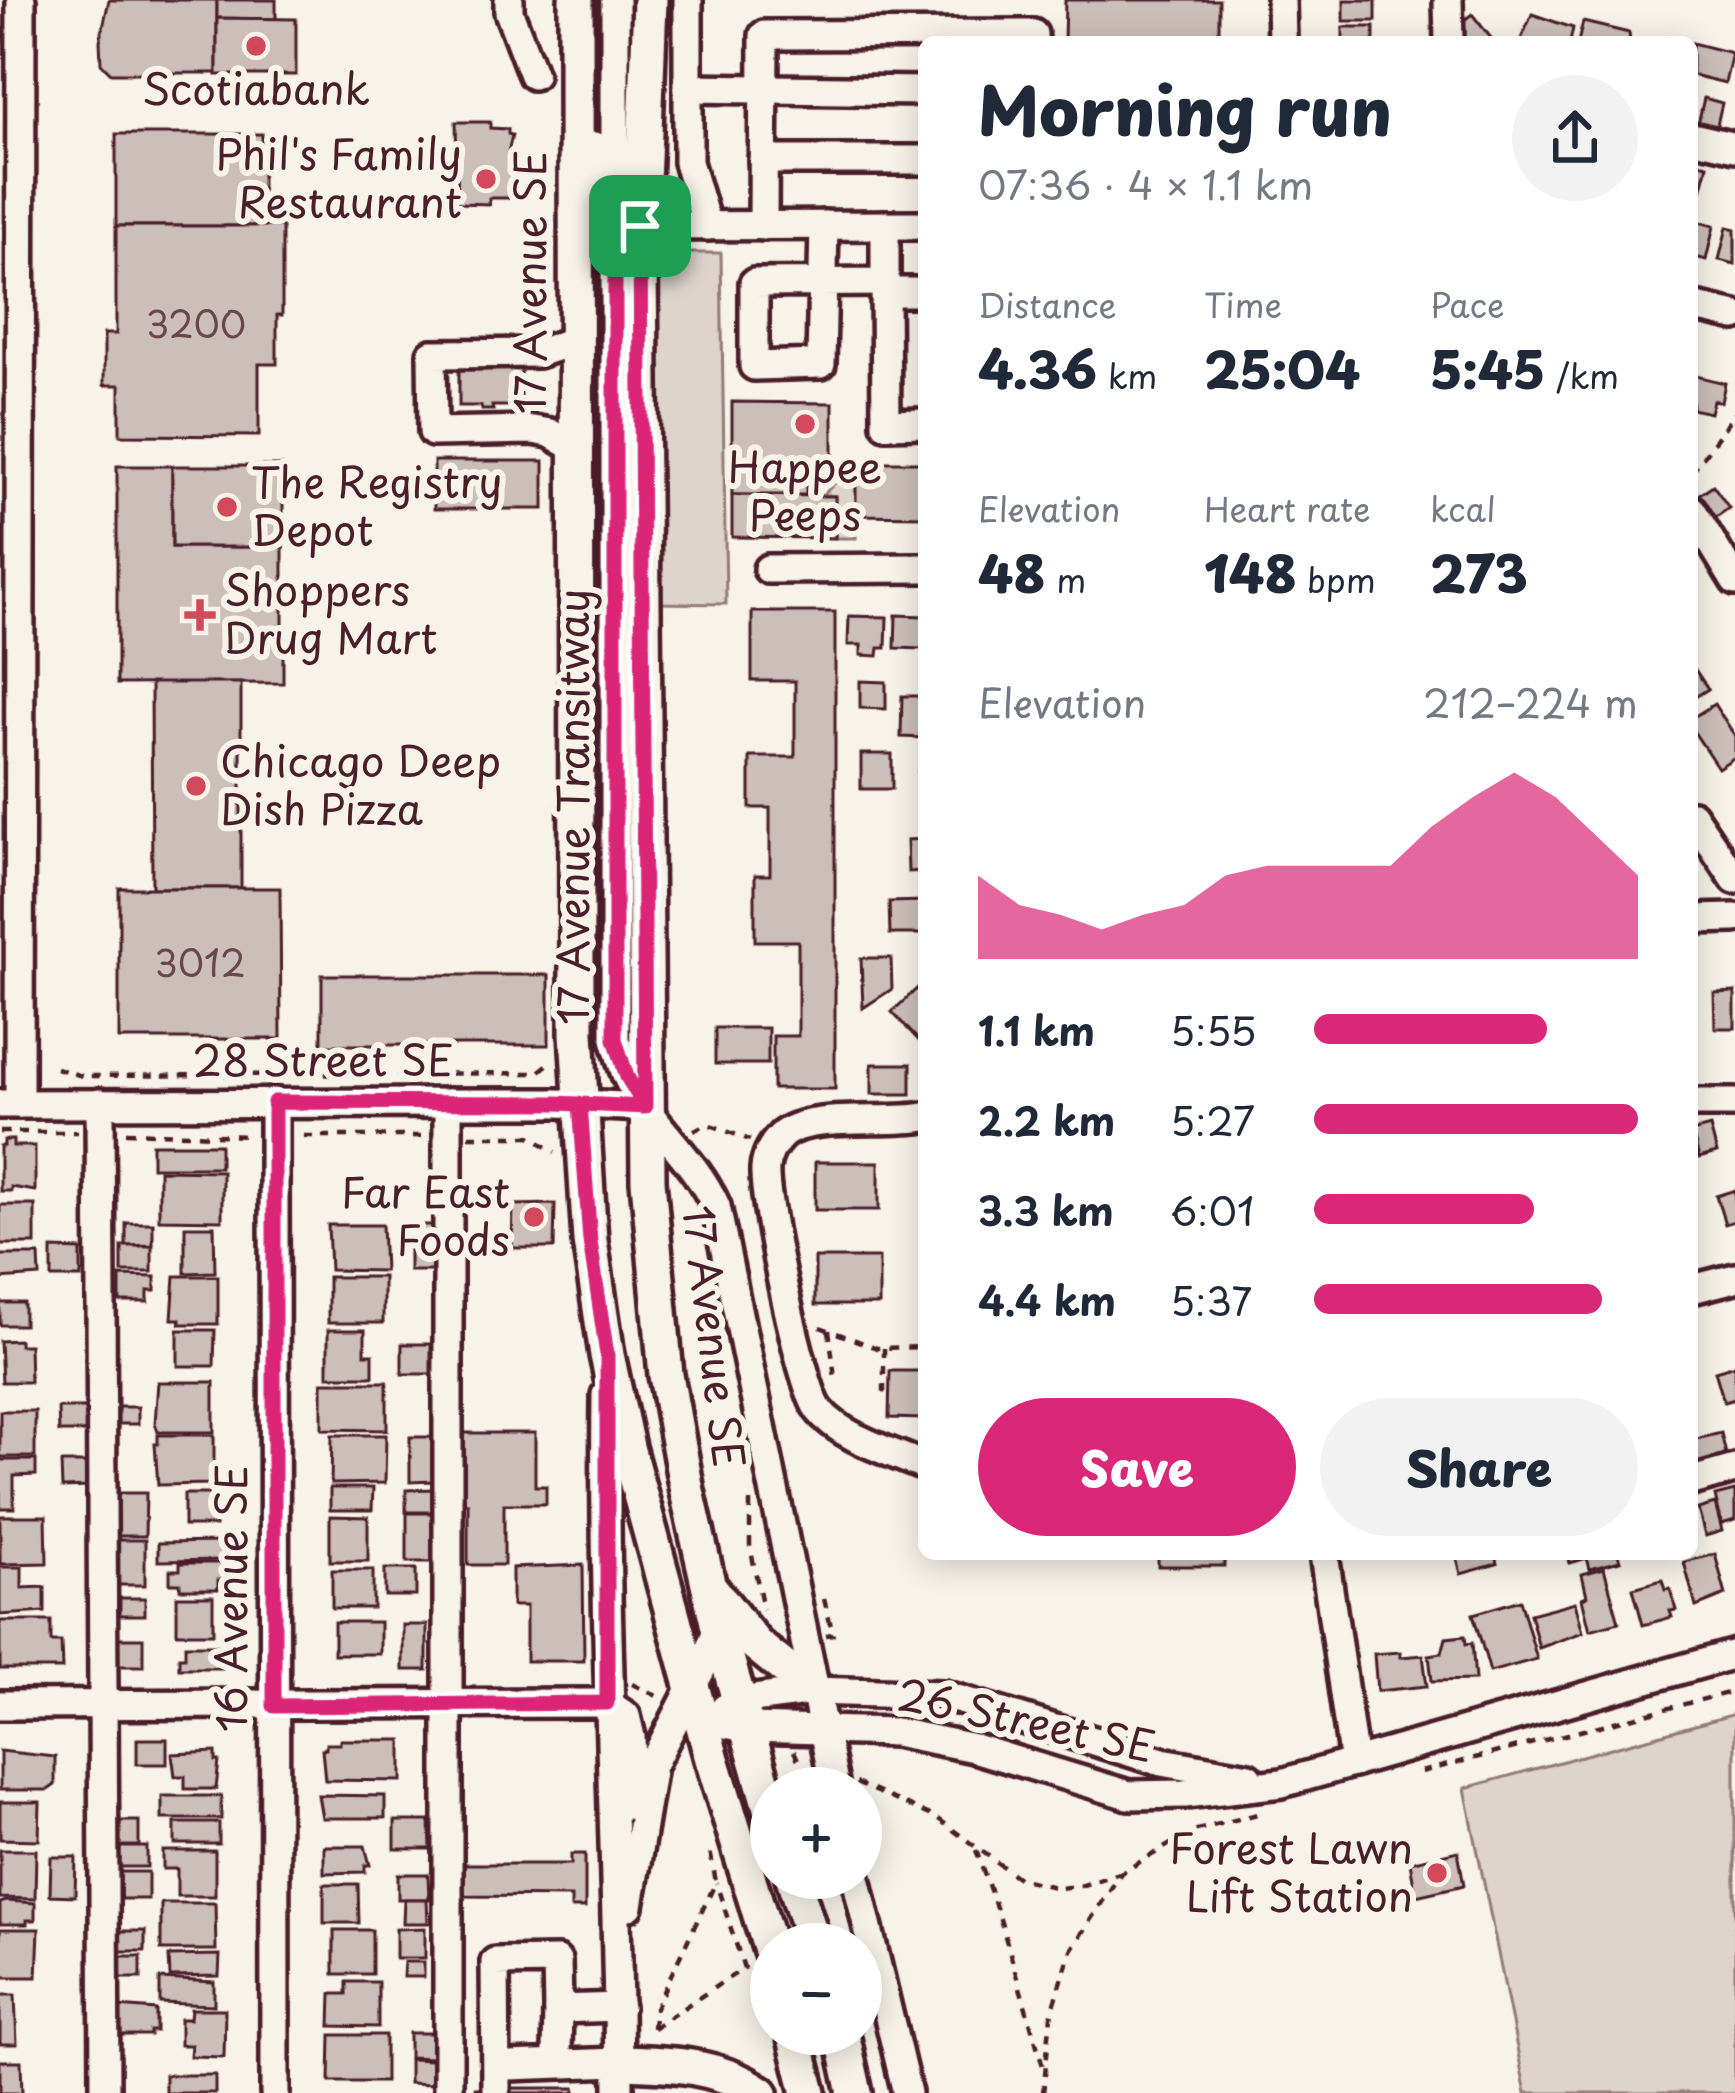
<!DOCTYPE html>
<html lang="en">
<head>
<meta charset="utf-8">
<style>
	body { margin:0; font-family:"Playpen Sans",sans-serif; background:#f2f2f3; color:#1f2937; height:100vh; display:flex; flex-direction:column; font-size:45px; white-space:nowrap }
	* { box-sizing:border-box; margin:0 }
	p { font-size:39px; color:#747a83 }
	.icon { flex:none; width:66px; height:66px; fill:none; stroke:currentColor; stroke-width:2; stroke-linecap:round; stroke-linejoin:round }
	.map { position:relative; flex:1; overflow:hidden }
	.sheet { position:absolute; left:918px; top:36px; width:780px; height:1524px; display:flex; flex-direction:column; background:#fff; border-radius:18px; box-shadow:0 6px 30px #0003 }
	.sheet>* { flex:none }
	.fabs { position:absolute; left:750px; top:1767px; display:grid; gap:24px }
	.fabs a { display:grid; place-items:center; width:132px; height:132px; border-radius:50%; background:#fff; box-shadow:0 6px 30px #0003; font-size:60px }
	.pin { position:absolute; display:grid; place-items:center; width:102px; height:102px; color:#fff; margin:-51px; border-radius:24px; box-shadow:0 6px 18px #0006 }
	.round { display:grid; place-items:center; flex:none; width:126px; height:126px; border-radius:63px; background:#f2f2f3 }
	.head { display:flex; align-items:center; justify-content:space-between; height:204px; padding:0 60px }
	h1 { font-size:66px; font-weight:800; line-height:90px }
	.metrics { display:grid; grid-template-columns:repeat(3,1fr); gap:18px; height:204px; padding:12px 60px }
	.metrics div { display:grid; align-content:center }
	.metrics b { font-size:51px; font-weight:800 }
	.metrics small { font-size:33px; font-weight:400 }
	.metrics p { font-size:33px }
	.chart { height:336px; padding:24px 60px }
	.chart p { display:flex; justify-content:space-between }
	.chart svg { width:100%; height:216px; margin-top:12px; fill:#db2777; opacity:.7 }
	.action { display:flex; gap:24px; margin-top:auto; padding:24px 60px }
	.action a { flex:1; height:138px; border-radius:72px; background:#db2777; color:#fff; font-size:48px; font-weight:800; line-height:138px; text-align:center }
	.action a+a { background:#f2f2f3; color:#1f2937 }
	ul { padding:0 60px; list-style:none; font-size:39px }
	li { display:grid; grid-template-columns:192px 144px 1fr; align-items:center; height:90px }
	li i { height:30px; border-radius:15px; background:#db2777 }
	.map>svg:first-child { display:block }
	.green { fill:#ded4cc; stroke:#947a7c; stroke-width:3 }
	.building { fill:#ccbfb9; stroke:#4a1f2b; stroke-width:3 }
	.lines { fill:none; stroke-linecap:round; stroke-linejoin:round }
	.minor-casing { stroke:#4a1f2b; stroke-width:36 }
	.major-casing { stroke:#4a1f2b; stroke-width:42 }
	.path { stroke:#4a1f2b; stroke-width:4.5; stroke-dasharray:9 9; stroke-linecap:butt }
	.minor { stroke:#f7f3e8; stroke-width:27 }
	.major { stroke:#f7f3e8; stroke-width:33 }
	.route-casing { stroke:#fff; stroke-width:24 }
	.route { stroke:#db2777; stroke-width:15 }
	.poi-dot { fill:#d1495b; stroke:#f7f3e8; stroke-width:4.5 }
	.labels { text-anchor:middle; stroke-width:12; stroke-linejoin:round; paint-order:stroke }
	.number-label { font-size:36px; fill:#6a474e }
	.poi-label { font-size:42px; fill:#4a1f2b; stroke:#f7f3e8; text-anchor:end }
	.street-label { font-size:42px; fill:#4a1f2b; stroke:#f7f3e8 }
</style>
</head>
<body>
<div class="map">
<svg width="1735" height="2093" viewBox="0 0 1735 2093">
	<rect width="100%" height="100%" fill="#f7f3e8"/>
	<filter id="ink" filterUnits="userSpaceOnUse"><feTurbulence type="fractalNoise" baseFrequency=".00833" numOctaves="2"/><feDisplacementMap in="SourceGraphic" scale="24" xChannelSelector="R" yChannelSelector="G"/><feConvolveMatrix kernelMatrix="1 2 1 2 8 2 1 2 1" color-interpolation-filters="sRGB"/></filter>
	<g filter="url(#ink)">
		<g class="green">
			<path d="M676 253H721L726 604 653 603 655 269 664 258Z"/>
			<path d="M856 462V538H835V496L823 495Z"/>
			<path d="M1735 1714V2093H1526L1465 1788Z"/>
		</g>
		<g class="building">
			<path d="M109 0H217V73H111L101 63 100 41Z"/>
			<path d="M217 0H276V19L217 18Z"/>
			<path d="M1065 0H1219V42H1064Z"/>
			<rect x="1344" y="0" width="32" height="21"/>
			<path d="M1472 14 1491 38 1486 42H1458L1450 31Z"/>
			<path d="M1532 14 1573 28 1570 42H1520Z"/>
			<path d="M217 18 296 19V75H217Z"/>
			<path d="M1583 22 1629 33 1630 42H1578Z"/>
			<rect x="1343" y="27" width="31" height="15"/>
			<path d="M1692 43 1732 53 1725 83 1692 75Z"/>
			<path d="M1704 98 1722 103 1716 129 1698 124Z"/>
			<path d="M456 122H490V128L508 129V134L512 135 508 153 515 154 514 198H489V204L458 203Z"/>
			<rect x="116" y="134" width="146" height="92"/>
			<path d="M1692 161 1708 165 1700 195 1692 193Z"/>
			<path d="M1692 220 1714 226 1706 260 1692 256Z"/>
			<path d="M116 226H282V315H277V364H259V436L120 435V385H104V334H116Z"/>
			<path d="M1727 227 1735 229V264L1719 260Z"/>
			<path d="M485 366 486 369H521V406H492L493 410H482L481 406H459V369Z"/>
			<path d="M1692 375 1725 383 1721 402 1713 400 1710 413 1692 409Z"/>
			<path d="M732 402 833 403V456L822 467H806V495H732Z"/>
			<rect x="434" y="461" width="110" height="48"/>
			<path d="M856 462H924V516L856 515Z"/>
			<path d="M117 466H172V547H283V683L117 684Z"/>
			<rect x="172" y="466" width="111" height="81"/>
			<path d="M1713 485 1729 508 1706 524 1692 499Z"/>
			<path d="M732 495 835 496V538L732 537Z"/>
			<path d="M752 612H835V1089H773V1036H798V941H755V875H770V808H750V757H795V681H752Z"/>
			<path d="M896 615 924 616V649L895 648Z"/>
			<path d="M849 616 887 617 886 648H879L878 656 861 655V645H848Z"/>
			<path d="M1692 665 1708 689 1692 699Z"/>
			<path d="M860 681 886 682V709L860 708Z"/>
			<path d="M151 683H241V888H152Z"/>
			<path d="M902 696H924V738L901 737Z"/>
			<path d="M1714 704 1735 737V757L1718 768 1692 729V718Z"/>
			<rect x="861" y="754" width="31" height="35"/>
			<rect x="918" y="769" width="6" height="45"/>
			<path d="M924 839V871L908 872 907 840Z"/>
			<path d="M119 888H280L281 1039H119Z"/>
			<path d="M924 901V934H890L889 902Z"/>
			<path d="M861 958H891L892 989 863 1008Z"/>
			<rect x="322" y="975" width="227" height="70"/>
			<path d="M924 982V1046L892 1012Z"/>
			<path d="M1735 992V1028H1715L1714 993Z"/>
			<rect x="715" y="1028" width="53" height="36"/>
			<rect x="872" y="1064" width="39" height="30"/>
			<path d="M1710 1127 1717 1153 1699 1158 1692 1132Z"/>
			<path d="M4 1140H13V1146H35V1191L11 1187V1191H0V1146H4Z"/>
			<rect x="152" y="1144" width="68" height="23"/>
			<rect x="815" y="1162" width="64" height="48"/>
			<path d="M159 1170 222 1171V1220L159 1219Z"/>
			<path d="M1735 1190V1221L1725 1224 1716 1196Z"/>
			<path d="M555 1204 554 1248H512L513 1205Z"/>
			<rect x="0" y="1205" width="35" height="39"/>
			<path d="M126 1223H153V1245L126 1246Z"/>
			<path d="M328 1225H382L384 1271 330 1270Z"/>
			<rect x="409" y="1225" width="25" height="46"/>
			<path d="M185 1226H214L215 1272 185 1273Z"/>
			<rect x="122" y="1246" width="30" height="26"/>
			<path d="M52 1249 81 1250V1278H52Z"/>
			<path d="M0 1255H39L40 1276 0 1279Z"/>
			<rect x="815" y="1258" width="64" height="47"/>
			<path d="M120 1276 155 1277V1291H148V1302H120Z"/>
			<path d="M175 1276H218V1324H180V1319H172Z"/>
			<rect x="328" y="1277" width="55" height="46"/>
			<rect x="0" y="1303" width="24" height="22"/>
			<path d="M178 1330H215L214 1366H178Z"/>
			<path d="M328 1330H365V1354H373V1376H328Z"/>
			<path d="M19 1340V1345H29L30 1382H2L0 1341Z"/>
			<rect x="402" y="1344" width="29" height="30"/>
			<path d="M1735 1365V1399L1724 1402 1715 1371Z"/>
			<path d="M890 1371H924V1419L889 1418Z"/>
			<path d="M158 1382H214V1432H158L155 1423Z"/>
			<path d="M322 1382H387V1430L322 1429Z"/>
			<rect x="113" y="1407" width="25" height="17"/>
			<path d="M58 1408H87V1432H59Z"/>
			<rect x="0" y="1411" width="35" height="46"/>
			<path d="M462 1433H535V1486H546V1504H504V1565H468V1503H459Z"/>
			<path d="M1721 1433 1729 1467 1699 1473 1692 1440Z"/>
			<path d="M158 1435H214V1484L158 1485 155 1444H158Z"/>
			<path d="M332 1435H386L385 1483 331 1484Z"/>
			<path d="M410 1437H434V1481L410 1482Z"/>
			<path d="M0 1460H36V1475L14 1476V1508H0Z"/>
			<path d="M61 1463H89L90 1487 62 1488Z"/>
			<path d="M330 1488H373L372 1510H330Z"/>
			<path d="M434 1489V1512H406V1490Z"/>
			<path d="M1735 1491V1520L1722 1524 1715 1496Z"/>
			<path d="M117 1493H146L145 1536H116Z"/>
			<rect x="184" y="1494" width="31" height="32"/>
			<path d="M1715 1504 1722 1531 1705 1536 1698 1509Z"/>
			<rect x="407" y="1513" width="26" height="49"/>
			<path d="M0 1516H46L47 1563 0 1564Z"/>
			<path d="M330 1516 368 1517V1561H330Z"/>
			<rect x="115" y="1540" width="30" height="45"/>
			<path d="M224 1542V1560L158 1561V1543Z"/>
			<rect x="1158" y="1554" width="66" height="12"/>
			<path d="M1456 1554H1495L1497 1564 1461 1574Z"/>
			<path d="M1568 1554H1618L1620 1561 1590 1569 1587 1558 1570 1563Z"/>
			<path d="M1715 1554 1726 1595 1696 1607 1684 1562Z"/>
			<path d="M180 1563H225V1580H218V1589H180V1583H170V1570H180Z"/>
			<path d="M583 1565 584 1661H526V1606H512V1568Z"/>
			<path d="M0 1567H22V1588L45 1587V1612L0 1615Z"/>
			<path d="M1604 1568 1619 1622 1590 1630 1582 1598 1587 1596 1582 1574Z"/>
			<rect x="385" y="1569" width="31" height="27"/>
			<rect x="332" y="1570" width="41" height="38"/>
			<path d="M1662 1580 1665 1590 1670 1589 1676 1610 1670 1611 1672 1617 1643 1625 1633 1588Z"/>
			<rect x="177" y="1596" width="36" height="37"/>
			<rect x="120" y="1598" width="25" height="17"/>
			<path d="M1520 1600 1537 1659 1490 1672 1473 1614Z"/>
			<path d="M1575 1602 1583 1632 1539 1648 1530 1614Z"/>
			<path d="M0 1621H51V1642H61L62 1669H0Z"/>
			<rect x="334" y="1622" width="46" height="32"/>
			<rect x="403" y="1625" width="24" height="45"/>
			<path d="M1465 1636 1466 1644 1472 1643 1475 1680 1432 1681 1429 1655 1442 1653 1446 1638Z"/>
			<rect x="115" y="1638" width="28" height="28"/>
			<path d="M185 1645H222V1668H179V1657H185Z"/>
			<path d="M1400 1652V1657L1423 1655 1427 1686 1377 1691 1374 1654Z"/>
			<rect x="137" y="1739" width="30" height="25"/>
			<path d="M340 1740H402V1781L325 1780 322 1749H326V1744H340Z"/>
			<path d="M0 1751 55 1757V1785L48 1790H0Z"/>
			<path d="M216 1752V1761H219L216 1789H185V1776H175L172 1754Z"/>
			<path d="M318 1795 385 1796V1818H322Z"/>
			<rect x="162" y="1796" width="59" height="23"/>
			<path d="M0 1802H40L39 1840 0 1839Z"/>
			<rect x="114" y="1821" width="25" height="25"/>
			<path d="M395 1821H430L431 1849H395Z"/>
			<rect x="175" y="1823" width="44" height="21"/>
			<path d="M324 1846H365L370 1865H365V1872L324 1873Z"/>
			<rect x="117" y="1847" width="30" height="20"/>
			<path d="M0 1850H36L35 1899 0 1898Z"/>
			<path d="M163 1851H215V1896H177V1869H163Z"/>
			<path d="M1458 1851 1464 1885 1416 1896 1410 1862Z"/>
			<path d="M571 1854H585V1908H571V1897L458 1896V1864H571Z"/>
			<path d="M51 1857H76L75 1896 50 1895Z"/>
			<path d="M120 1872H148V1899H119Z"/>
			<path d="M398 1874H428L429 1899H398Z"/>
			<path d="M324 1884H358L359 1923H324Z"/>
			<path d="M404 1899H427L428 1923H403Z"/>
			<path d="M6 1901 35 1903V1920H27V1924H0V1903Z"/>
			<path d="M161 1903H215L216 1950H161Z"/>
			<path d="M425 1928V1958H396V1929Z"/>
			<path d="M0 1929H39L37 1977H0Z"/>
			<rect x="334" y="1930" width="38" height="44"/>
			<rect x="117" y="1931" width="28" height="20"/>
			<path d="M220 1955 219 1976 170 1977 169 1956Z"/>
			<rect x="116" y="1956" width="25" height="22"/>
			<path d="M404 1962H424V1977H403Z"/>
			<path d="M160 1979 214 1982V2005L160 2003Z"/>
			<path d="M347 1982H378V2027L331 2026 332 1994H347Z"/>
			<path d="M0 1995H15L17 2044H0Z"/>
			<path d="M118 2007 156 2010V2031H150V2035H118Z"/>
			<path d="M191 2009H225L224 2057 190 2056 191 2045H180V2019H190Z"/>
			<path d="M409 2033H433V2058L409 2057Z"/>
			<path d="M331 2035H385V2082H330Z"/>
			<path d="M409 2059 432 2060V2084L409 2083Z"/>
			<path d="M0 2061H21L22 2093H0Z"/>
			<rect x="165" y="2075" width="50" height="18"/>
			<rect x="475" y="2088" width="100" height="5"/>
		</g>
		<g class="lines">
			<defs>
				<g id="minor">
					<path d="M509 0V12L533 75"/>
					<path d="M615 0V1039C619 1052 622 1065 627 1077 649 1125 694 1157 716 1206L835 1788"/>
					<path d="M688 0V162L707 226"/>
					<path d="M1281 0 1282 42"/>
					<path d="M1448 0 1449 42"/>
					<path d="M688 88 924 91"/>
					<path d="M1692 137 1735 147"/>
					<path d="M763 160H924"/>
					<path d="M824 225 821 364 754 366V283L885 282V225"/>
					<path d="M640 226 924 225"/>
					<path d="M763 226 764 35 1033 34V42"/>
					<path d="M885 282 886 424 924 423"/>
					<path d="M885 292H924"/>
					<path d="M1692 306 1735 316"/>
					<path d="M576 340 538 353 432 354 433 432 533 430 550 433 577 449"/>
					<path d="M1692 510 1735 581"/>
					<path d="M768 569 924 568"/>
					<path d="M1692 815 1735 879"/>
					<path d="M1692 919 1735 918"/>
					<path d="M274 1102 275 2093"/>
					<path d="M100 1103 105 2093"/>
					<path d="M448 1103V2093"/>
					<path d="M1692 1103H1735"/>
					<path d="M0 1104 557 1103 645 1107"/>
					<path d="M19 1104 21 0"/>
					<path d="M924 1117C887 1124 806 1112 781 1136 772 1145 766 1157 765 1169 763 1201 801 1387 819 1410 841 1438 892 1452 924 1466"/>
					<path d="M1692 1289 1735 1278"/>
					<path d="M606 1395C603 1628 618 1860 619 2093"/>
					<path d="M1692 1481 1735 1469"/>
					<path d="M1324 1554 1354 1763"/>
					<path d="M607 1703 626 1716 631 1737 633 1806"/>
					<path d="M0 1705 607 1703"/>
					<path d="M725 1708 739 1701 813 1691 944 1695 1162 1762 1249 1777"/>
					<path d="M701 1719 746 1728 895 1732 974 1748 1129 1795 1185 1794 1282 1783 1735 1654"/>
					<path d="M856 1878 907 2093"/>
					<path d="M629 1906 652 1765 705 1662 718 1627"/>
					<path d="M557 2052 558 2009"/>
					<path d="M508 2066 619 2062"/>
					<path d="M496 2088 495 1962 557 1961 558 2009 619 2007"/>
				</g>
				<g id="major">
					<path d="M576 0 577 1033 590 1241 607 1355 627 1447 712 1759 771 1951"/>
					<path d="M650 0 640 263 648 1181 666 1375 687 1491 718 1627 771 1811"/>
					<path d="M594 149C595 190 599 212 640 226"/>
					<path d="M713 1591 755 1644 813 1691"/>
					<path d="M793 1878 814 1944"/>
					<path d="M794 2034 809 2093"/>
					<path d="M842 2034 855 2093"/>
					<path d="M619 2062C669 2063 718 2065 761 2093"/>
				</g>
			</defs>
			<use href="#minor" class="minor-casing"/>
			<use href="#major" class="major-casing"/>
			<g class="path">
				<path d="M1692 472 1735 413"/>
				<path d="M56 1068 82 1076 537 1073 552 1061"/>
				<path d="M694 1130 708 1124 750 1140"/>
				<path d="M0 1132H78"/>
				<path d="M126 1132 249 1136"/>
				<path d="M304 1136H422"/>
				<path d="M469 1136H530L555 1152"/>
				<path d="M820 1327 877 1348 924 1347"/>
				<path d="M829 1330 835 1378"/>
				<path d="M884 1348V1391L890 1395"/>
				<path d="M750 1502V1546L763 1609"/>
				<path d="M824 1599 833 1634 826 1635"/>
				<path d="M632 1684 659 1697"/>
				<path d="M794 1751 807 1779"/>
				<path d="M1421 1772 1735 1691"/>
				<path d="M856 1783 937 1818 1018 1878 1058 1888 1080 1886 1120 1873"/>
				<path d="M976 1850 1000 1919 1045 2073"/>
				<path d="M653 2028 655 2008 716 1882 710 1851"/>
				<path d="M653 2028 744 1968 716 1883"/>
				<path d="M1043 2093 1051 2016 1071 1950 1121 1873 1193 1831 1265 1812"/>
			</g>
			<use href="#minor" class="minor"/>
			<use href="#major" class="major"/>
		</g>
	</g>
	<g class="lines" filter="url(#ink)">
		<defs>
			<path id="route" d="M640 226 645 1107 557 1103 274 1102V1706L607 1703V1355L590 1241 580 1104 645 1107 627 1077 615 1039V218L640 226"/>
		</defs>
		<use href="#route" class="route-casing"/>
		<use href="#route" class="route"/>
	</g>
	<g class="poi-dot">
		<circle cx="256" cy="46" r="12"/>
		<circle cx="486" cy="179" r="12"/>
		<circle cx="805" cy="424" r="12"/>
		<circle cx="227" cy="507" r="12"/>
		<path d="M194 597h12v12h12v12h-12v12h-12v-12h-12v-12h12z"/>
		<circle cx="196" cy="786" r="12"/>
		<circle cx="534" cy="1217" r="12"/>
		<circle cx="1437" cy="1873" r="12"/>
	</g>
	<g class="labels">
		<g class="number-label">
			<text x="196" y="338">3200</text>
			<text x="200" y="977">3012</text>
		</g>
		<g class="poi-label">
			<text x="256" y="105" text-anchor="middle">Scotiabank</text>
			<text x="462" y="170">Phil's Family<tspan x="462" dy="48">Restaurant</tspan></text>
			<text x="805" y="483" text-anchor="middle">Happee<tspan x="805" dy="48">Peeps</tspan></text>
			<text x="251" y="498" text-anchor="start">The Registry<tspan x="251" dy="48">Depot</tspan></text>
			<text x="224" y="606" text-anchor="start">Shoppers<tspan x="224" dy="48">Drug Mart</tspan></text>
			<text x="220" y="777" text-anchor="start">Chicago Deep<tspan x="220" dy="48">Dish Pizza</tspan></text>
			<text x="510" y="1208">Far East<tspan x="510" dy="48">Foods</tspan></text>
			<text x="1413" y="1864">Forest Lawn<tspan x="1413" dy="48">Lift Station</tspan></text>
		</g>
		<g class="street-label">
			<text transform="translate(531 282) rotate(-90)" y="15">17 Avenue SE</text>
			<text transform="translate(574 807) rotate(-90)" y="15">17 Avenue Transitway</text>
			<text x="323" y="1076">28 Street SE</text>
			<text transform="translate(713 1337) rotate(83)" y="15">17 Avenue SE</text>
			<text transform="translate(232 1598) rotate(-90)" y="15">16 Avenue SE</text>
			<text transform="translate(1026 1721) rotate(12)" y="15">26 Street SE</text>
		</g>
	</g>
</svg>
<div class="fabs">
<a>+</a>
<a>−</a>
</div>
<div class="pin" style="left:640px;top:226px;background:#1e9e55"><svg class="icon" aria-label="arrive" viewBox="0 0 24 24"><path d="M6 21V4h12l-3 4 3 4H6"/></svg></div>
<section class="sheet">
<div class="head"><div><h1>Morning run</h1><p>07:36 · 4 × 1.1 km</p></div><a class="round"><svg class="icon" aria-label="share" viewBox="0 0 24 24"><path d="M12 15V3M7 8l5-5 5 5M5 13v7h14v-7"/></svg></a></div>
<div class="metrics">
<div><p>Distance</p><b>4.36<small> km</small></b></div>
<div><p>Time</p><b>25:04</b></div>
<div><p>Pace</p><b>5:45<small> /km</small></b></div>
</div>
<div class="metrics">
<div><p>Elevation</p><b>48<small> m</small></b></div>
<div><p>Heart rate</p><b>148<small> bpm</small></b></div>
<div><p>kcal</p><b>273</b></div>
</div>
<div class="chart"><p><span>Elevation</span>212–224 m</p>
<svg viewBox="0 0 160 44" preserveAspectRatio="none"><path d="M0 44V27L10 33L20 35L30 38L40 35L50 33L60 27L70 25L80 25L90 25L100 25L110 17L120 11L130 6L140 11L150 19L160 27V44z"/></svg>
</div>
<ul>
<li><b>1.1 km</b>5:55<i style="width:72%"></i></li>
<li><b>2.2 km</b>5:27<i style="width:100%"></i></li>
<li><b>3.3 km</b>6:01<i style="width:68%"></i></li>
<li><b>4.4 km</b>5:37<i style="width:89%"></i></li>
</ul>
<div class="action"><a>Save</a><a>Share</a></div>
</section>
</div>
</body>
</html>
